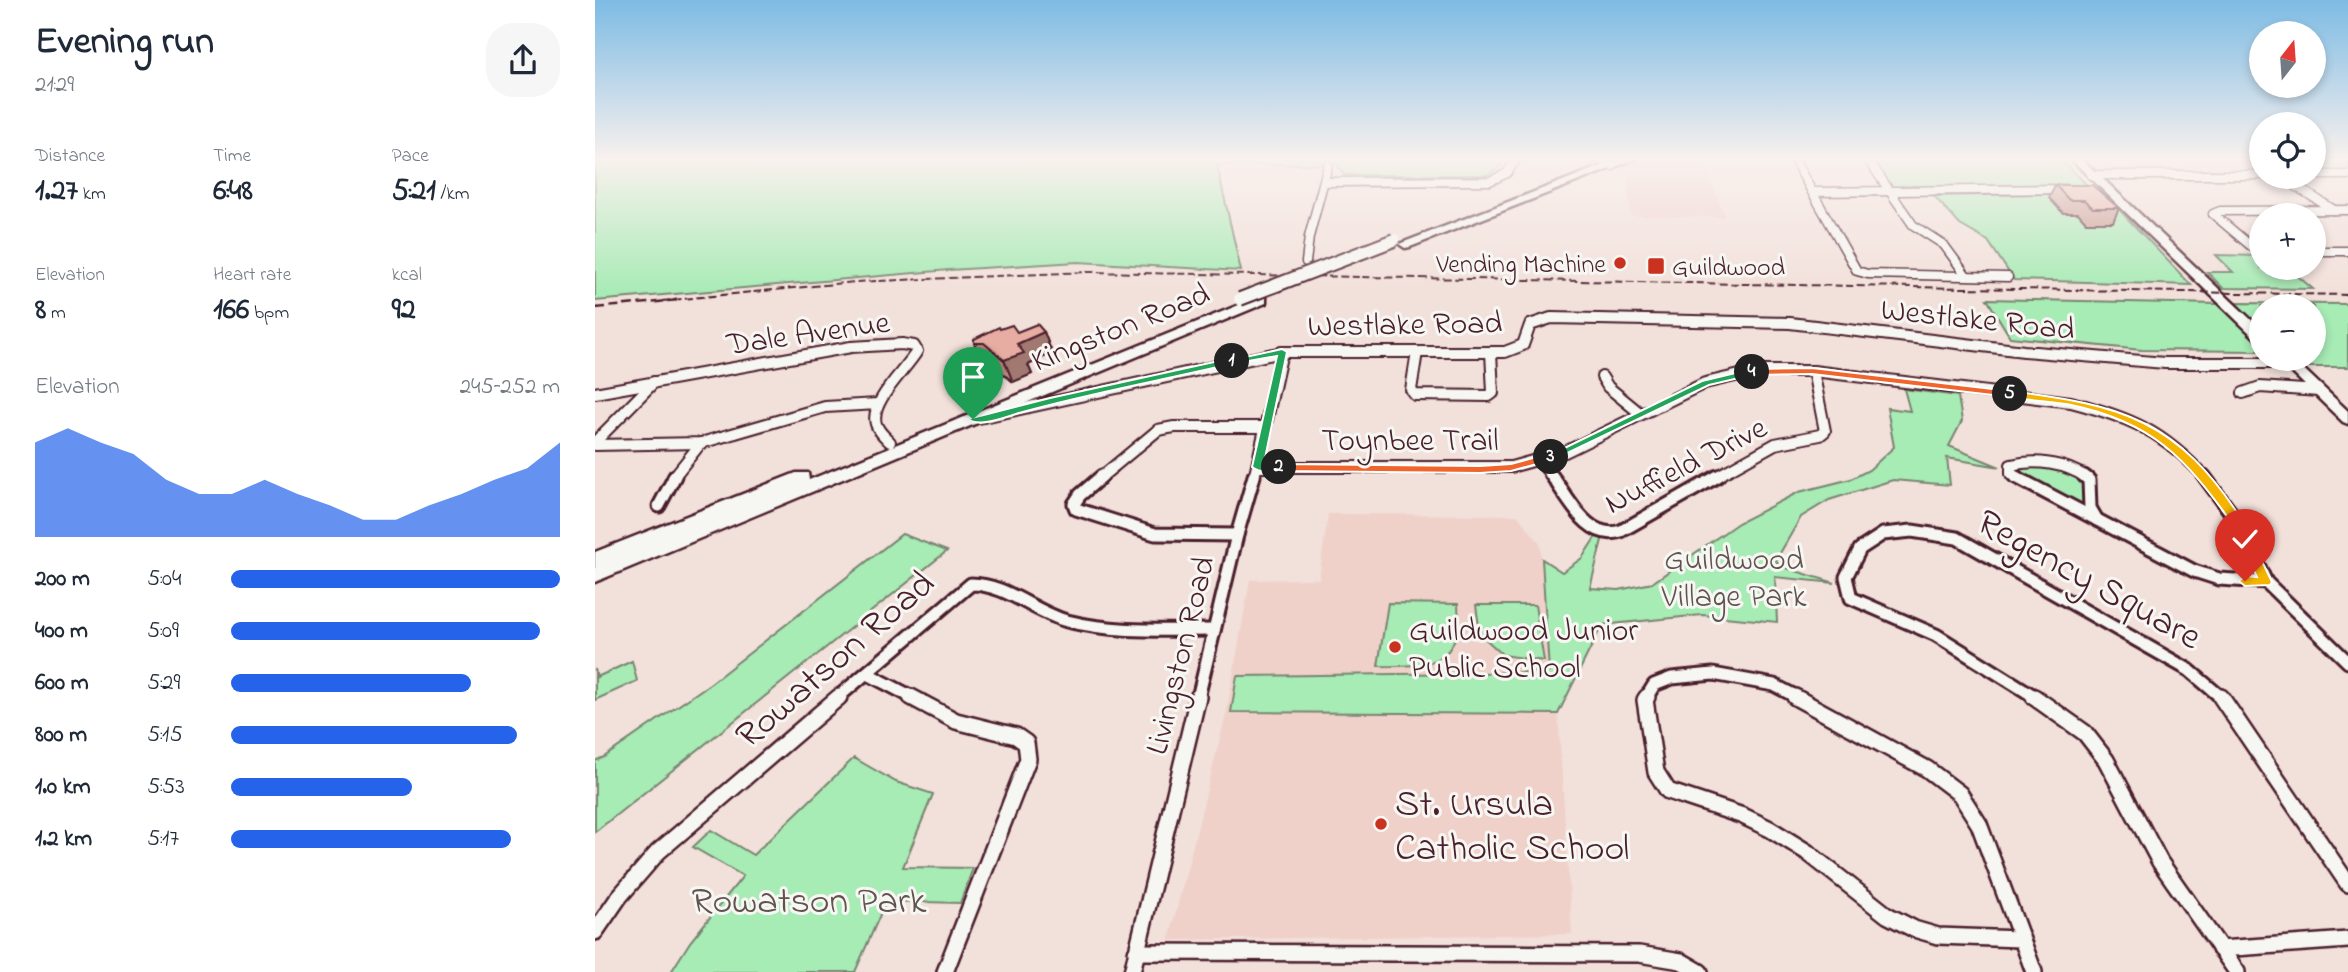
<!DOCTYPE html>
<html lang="en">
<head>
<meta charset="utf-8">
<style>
	body { margin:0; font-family:"Indie Flower",sans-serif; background:#f6f6f7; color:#1f2937; height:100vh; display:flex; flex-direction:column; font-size:26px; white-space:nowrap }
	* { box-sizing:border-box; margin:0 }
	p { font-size:23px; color:#747a83 }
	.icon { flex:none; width:38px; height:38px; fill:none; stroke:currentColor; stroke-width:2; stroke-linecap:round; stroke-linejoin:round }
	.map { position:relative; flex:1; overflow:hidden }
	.side { display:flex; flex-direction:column; background:#fff; width:595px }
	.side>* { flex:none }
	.needle { width:46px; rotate:17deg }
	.buttons { position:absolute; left:1654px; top:21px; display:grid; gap:14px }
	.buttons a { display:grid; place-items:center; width:77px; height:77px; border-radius:50%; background:#fff; box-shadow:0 4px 10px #0003; font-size:35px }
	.pin { position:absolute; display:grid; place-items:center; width:60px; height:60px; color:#fff; margin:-72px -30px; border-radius:50% 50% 50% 0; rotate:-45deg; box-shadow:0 0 7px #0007 }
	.pin .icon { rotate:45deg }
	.km { position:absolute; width:35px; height:35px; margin:-18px; border-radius:50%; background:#222; color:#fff; font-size:19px; line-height:35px; text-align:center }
	.round { display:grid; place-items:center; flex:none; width:74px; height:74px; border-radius:28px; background:#f6f6f7 }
	.headline { display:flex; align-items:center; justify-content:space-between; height:119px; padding:0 35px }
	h1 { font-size:38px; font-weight:700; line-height:52px }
	.stats { display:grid; grid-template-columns:repeat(3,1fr); gap:10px; height:119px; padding:7px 35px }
	.stats div { display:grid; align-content:center }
	.stats b { font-size:30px; font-weight:700 }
	.stats small { font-size:19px; font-weight:400 }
	.stats p { font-size:19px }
	.chart { height:196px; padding:14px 35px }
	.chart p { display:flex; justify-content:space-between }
	.chart svg { width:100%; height:126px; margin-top:7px; fill:#2563eb; opacity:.7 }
	ul { padding:0 35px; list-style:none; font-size:23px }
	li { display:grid; grid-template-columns:112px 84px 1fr; align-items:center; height:52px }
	li i { height:18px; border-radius:9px; background:#2563eb }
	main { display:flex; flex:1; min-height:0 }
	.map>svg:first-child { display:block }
	.built { fill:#efd1c9 }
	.green { fill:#a7ebb5; stroke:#788570; stroke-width:2 }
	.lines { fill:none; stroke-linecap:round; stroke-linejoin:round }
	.street-far3-casing { stroke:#4a1f2b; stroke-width:11 }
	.street-far2-casing { stroke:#4a1f2b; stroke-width:14 }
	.street-far1-casing { stroke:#4a1f2b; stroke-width:17 }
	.street-casing { stroke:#4a1f2b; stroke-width:20 }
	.secondary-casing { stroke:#4a1f2b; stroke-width:5 }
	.primary-casing { stroke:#4a1f2b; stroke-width:5 }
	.street-far3 { stroke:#f6f6f2; stroke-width:8 }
	.street-far2 { stroke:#f6f6f2; stroke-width:10 }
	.street-far1 { stroke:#f6f6f2; stroke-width:11 }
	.street { stroke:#f6f6f2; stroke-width:15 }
	.secondary { fill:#f6f6f2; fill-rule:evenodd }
	.primary { fill:#f6f6f2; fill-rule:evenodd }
	.rail-far1 { stroke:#4a1f2b; stroke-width:2; stroke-dasharray:8 3.5; stroke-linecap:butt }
	.rail { stroke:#4a1f2b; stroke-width:2.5; stroke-dasharray:10 4.5; stroke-linecap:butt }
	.primary-bridge-casing { stroke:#4a1f2b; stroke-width:16; stroke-linecap:butt }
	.primary-bridge { stroke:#f6f6f2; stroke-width:12 }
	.wall { fill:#c7958b; stroke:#4a1f2b; stroke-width:2 }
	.shaded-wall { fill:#a27971; stroke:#4a1f2b; stroke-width:2 }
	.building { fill:#e7ada2; stroke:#4a1f2b; stroke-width:2 }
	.split-1 { fill:#22a559; stroke:#fff; stroke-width:2 }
	.split-2 { fill:#22a559; stroke:#fff; stroke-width:2 }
	.split-3 { fill:#f0652b; stroke:#fff; stroke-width:2 }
	.split-4 { fill:#22a559; stroke:#fff; stroke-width:2 }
	.split-5 { fill:#f0652b; stroke:#fff; stroke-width:2 }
	.split-6 { fill:#f5b400; stroke:#fff; stroke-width:2 }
	.split-7 { fill:#f5b400; stroke:#fff; stroke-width:2 }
	.poi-dot { fill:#c8321e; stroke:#f6f6f2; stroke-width:2.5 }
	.labels { text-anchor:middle; stroke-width:6; stroke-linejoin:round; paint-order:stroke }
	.far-poi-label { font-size:26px; fill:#4a1f2b; stroke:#f6f6f2; text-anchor:end }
	.street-label { font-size:32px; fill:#4a1f2b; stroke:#f6f6f2 }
	.park-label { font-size:32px; fill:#61524e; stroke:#f6f6f2 }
	.poi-label { font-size:32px; fill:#4a1f2b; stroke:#f6f6f2; text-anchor:start }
	.near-street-label { font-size:38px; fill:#4a1f2b; stroke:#f6f6f2 }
	.near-poi-label { font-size:38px; fill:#4a1f2b; stroke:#f6f6f2; text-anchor:start }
	.near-park-label { font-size:38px; fill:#61524e; stroke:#f6f6f2 }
</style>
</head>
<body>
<main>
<section class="side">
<div class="headline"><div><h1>Evening run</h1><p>21:29</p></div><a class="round"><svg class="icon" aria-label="share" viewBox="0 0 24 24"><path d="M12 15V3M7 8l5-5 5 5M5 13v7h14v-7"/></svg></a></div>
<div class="stats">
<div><p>Distance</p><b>1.27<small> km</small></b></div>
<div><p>Time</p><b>6:48</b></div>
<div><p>Pace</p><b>5:21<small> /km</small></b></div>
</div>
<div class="stats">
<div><p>Elevation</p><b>8<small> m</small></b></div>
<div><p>Heart rate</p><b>166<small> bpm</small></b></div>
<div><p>kcal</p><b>92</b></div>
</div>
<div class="chart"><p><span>Elevation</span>245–252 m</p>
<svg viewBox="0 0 160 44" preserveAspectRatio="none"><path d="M0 44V11L10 6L20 11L30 15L40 24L50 29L60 29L70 24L80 29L90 33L100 38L110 38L120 33L130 29L140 24L150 20L160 11V44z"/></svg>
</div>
<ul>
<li><b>200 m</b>5:04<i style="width:100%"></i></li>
<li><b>400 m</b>5:09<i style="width:94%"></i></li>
<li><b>600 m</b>5:29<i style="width:73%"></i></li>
<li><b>800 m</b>5:15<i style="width:87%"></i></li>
<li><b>1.0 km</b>5:53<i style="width:55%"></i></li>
<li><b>1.2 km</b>5:17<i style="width:85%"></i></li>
</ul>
</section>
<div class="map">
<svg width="1753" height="972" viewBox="0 0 1753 972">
	<rect width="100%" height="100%" fill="#f2e0da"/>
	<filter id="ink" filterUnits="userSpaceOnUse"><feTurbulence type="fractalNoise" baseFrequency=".0143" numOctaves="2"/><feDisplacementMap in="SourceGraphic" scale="14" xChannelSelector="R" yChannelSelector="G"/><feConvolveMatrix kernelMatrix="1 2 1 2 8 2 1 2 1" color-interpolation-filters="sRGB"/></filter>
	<g filter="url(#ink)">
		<g class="built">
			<path d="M1049 158H1107L1130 217 1036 216 1031 166Z"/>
			<path d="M1583 158H1666V172H1600Z"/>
			<path d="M733 514 922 515 945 543 963 714 977 934 574 940 631 715 655 580 724 579Z"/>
		</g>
		<g class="green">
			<path d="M0 158H907L906 166 892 175H749L742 164 622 165 646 271 483 262 354 270 0 301Z"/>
			<path d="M1277 158H1464L1492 185 1297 187Z"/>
			<path d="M1718 158H1753V171H1719Z"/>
			<path d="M1508 193 1596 285 1419 280 1393 241 1365 225 1339 196Z"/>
			<path d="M1621 255 1666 256V268H1693L1718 289 1628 288 1612 272H1638Z"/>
			<path d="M1392 299 1623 304 1666 345V351L1547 350 1415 337Z"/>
			<path d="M1638 303 1753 304V367H1707L1699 359H1718V306H1666V328Z"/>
			<path d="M1309 389 1363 396 1367 421 1354 446 1405 467 1352 458 1355 485 1298 480 1234 500 1206 517 1181 560 1184 566 1240 583 1180 577 1182 622 1107 615 1007 625 963 714 636 712 642 676 954 672 947 559 967 572 987 558 1003 533 1008 536 995 588 1024 590 1057 583 1143 523 1204 492 1256 479 1274 470 1299 447 1292 408 1315 411Z"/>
			<path d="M1425 465 1477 472 1490 481 1489 499 1491 510 1421 473V468Z"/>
			<path d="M307 534 352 551 0 832V761L9 757 116 683Z"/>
			<path d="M793 603 863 604C868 665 834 667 783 666Z"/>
			<path d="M881 605H940L949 661 908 655 885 634Z"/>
			<path d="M37 661 42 681 0 700V669L2 677Z"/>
			<path d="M259 758 301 782 338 794 308 867 378 868 365 903 291 901 260 972H76L95 942 148 876 98 847 116 830 158 855Z"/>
		</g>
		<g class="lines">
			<defs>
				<g id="street-far3">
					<path d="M1002 158 1018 166"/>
					<path d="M1198 158 1262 271 1273 274 1413 277"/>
					<path d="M1272 158 1318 225 1349 245 1371 275"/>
					<path d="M1496 175H1666"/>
					<path d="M1718 175H1753"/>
					<path d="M1686 177 1739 210"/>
					<path d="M730 182 895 181 912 173 922 158"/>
					<path d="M1217 192 1470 189"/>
					<path d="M1666 250 1656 246 1618 214 1625 211 1753 210"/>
					<path d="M1718 251H1753"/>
					<path d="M711 262 714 237 733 165"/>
				</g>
				<g id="street-far2">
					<path d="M822 352 816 390 820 395 894 396 898 393 896 352"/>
					<path d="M1007 377 1013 387 1046 414"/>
					<path d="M0 393 256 347 307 344 319 346 322 351C311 370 274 402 281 424 283 431 290 437 295 442"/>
					<path d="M1648 393 1665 387 1724 391"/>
					<path d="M384 418 687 352H910L928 345 935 325 956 318 1195 323 1429 351 1570 363H1695"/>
					<path d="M0 442 59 382"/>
					<path d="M0 445 106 443 230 407 283 404"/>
					<path d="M945 461 958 478"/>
					<path d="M662 467H916L970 452 1110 383 1162 371H1218L1476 402C1537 418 1567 431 1611 478"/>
					<path d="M78 478 106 443"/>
					<path d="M505 478 563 430 579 427H670"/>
					<path d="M659 478 687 352"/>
					<path d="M1119 478 1180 444 1225 435 1230 431 1218 371"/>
					<path d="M1422 478 1416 474V465C1440 459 1471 463 1492 478"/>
				</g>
				<g id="street-far1">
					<path d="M507 476 485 495 479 504 481 509 560 534 642 535"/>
					<path d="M957 476C974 499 993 542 1026 531L1123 476"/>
					<path d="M1419 476 1599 571 1624 579 1671 582"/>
					<path d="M1489 476 1494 480 1495 508 1502 520"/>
					<path d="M1609 476 1645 525 1671 582 1753 662"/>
					<path d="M64 506 80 476"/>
					<path d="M273 674 319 698"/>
					<path d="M242 698 376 584C411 584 439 612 472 621 520 633 570 630 619 630"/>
					<path d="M603 698 642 535 659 476"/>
					<path d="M1051 698 1059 685 1077 678 1118 674 1179 685 1204 698"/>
					<path d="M1442 698 1341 635 1256 598 1251 577 1265 549 1288 534 1317 531 1362 538 1594 670 1627 698"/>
				</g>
				<g id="street">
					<path d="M316 697 361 721 421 736 431 743 433 759 350 972"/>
					<path d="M1052 697 1050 700 1061 772 1073 791 1148 816 1175 829 1212 852 1292 915 1319 929 1343 936 1425 939"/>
					<path d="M1200 697 1332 769 1365 794 1384 824 1439 972"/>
					<path d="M1439 697 1490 733 1511 760 1565 862 1642 972"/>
					<path d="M1626 697 1753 884"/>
					<path d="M0 932 24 897 63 852 244 697"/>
					<path d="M1625 949 1753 940"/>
					<path d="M541 952 1044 954 1086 961 1105 972"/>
					<path d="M537 972 603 697"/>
				</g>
				<g id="secondary">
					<path d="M1475 158H1486L1666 329V340L1661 339Z"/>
					<path d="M1683 359H1698L1753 411V424L1748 422Z"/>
				</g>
				<g id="primary">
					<path d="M1027 158H1043L815 247 810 248 804 244Z"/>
					<path d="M666 296 671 297V303L0 582V552L201 473H213L214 480Z"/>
				</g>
			</defs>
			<use href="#street-far3" class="street-far3-casing"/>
			<use href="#street-far2" class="street-far2-casing"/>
			<use href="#street-far1" class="street-far1-casing"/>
			<use href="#street" class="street-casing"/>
			<use href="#secondary" class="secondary-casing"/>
			<use href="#primary" class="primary-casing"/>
			<use href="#street-far3" class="street-far3"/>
			<use href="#street-far2" class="street-far2"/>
			<use href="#street-far1" class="street-far1"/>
			<use href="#street" class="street"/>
			<use href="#secondary" class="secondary"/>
			<use href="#primary" class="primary"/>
			<path class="rail-far1" d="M67 301 260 282 493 272 1753 295"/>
			<path class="rail" d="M0 308 84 300"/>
			<defs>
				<path id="primary-bridge" d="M645 299 799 240"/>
			</defs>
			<use href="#primary-bridge" class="primary-bridge-casing"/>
			<use href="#primary-bridge" class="primary-bridge"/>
		</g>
		<g class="wall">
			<path d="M1460 185 1524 208 1518 222H1491L1483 213H1468L1454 198Z"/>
			<path d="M405 329 422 332H449L457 353 433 365 437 374 418 382 398 365 388 364 379 343Z"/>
		</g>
		<path class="shaded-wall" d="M449 332 457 353 433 365 437 374 418 382 409 360 422 344Z"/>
		<g class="building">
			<path d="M1460 185H1497L1524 208H1498L1489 200H1474Z"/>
			<path d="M442 324 449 332 422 344 429 353 409 360 389 343H379V339L404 327 405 329 417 325 422 332Z"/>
		</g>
	</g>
	<linearGradient id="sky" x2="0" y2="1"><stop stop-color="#7dbbe4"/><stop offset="0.54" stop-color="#f9f1ee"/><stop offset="1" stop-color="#f9f1ee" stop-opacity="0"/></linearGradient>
	<rect width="1753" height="295" fill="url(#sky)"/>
	<path class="split-1" d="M637 358 642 361 640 363C569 380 495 393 424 413 410 417 385 428 373 419L455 398Z"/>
	<path class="split-2" d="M687 349 692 352 669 463 684 464 689 467C682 473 664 473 657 467L682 356 637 364 632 361Z"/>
	<path class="split-3" d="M956 453 960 454V459L916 471 885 473 684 471 678 467 684 464 885 466 916 464Z"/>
	<path class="split-4" d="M1157 369 1162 372 1161 374 1114 385 960 459 951 457 1107 381Z"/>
	<path class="split-5" d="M1217 368 1415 391 1420 394 1415 397 1217 374 1157 375 1152 372 1157 369Z"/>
	<path class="split-6" d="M1415 391C1527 405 1583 420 1647 520L1646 523H1637C1590 458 1558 422 1476 405 1455 401 1432 401 1411 396V392Z"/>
	<path class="split-7" d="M1642 516 1647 520 1677 582 1675 585 1650 586 1644 581 1650 576 1662 577 1636 520Z"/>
	<g class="poi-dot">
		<circle cx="1025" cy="263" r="7"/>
		<rect x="1052" y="257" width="18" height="18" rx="3.5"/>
		<circle cx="800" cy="647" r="7"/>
		<circle cx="786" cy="824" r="7"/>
	</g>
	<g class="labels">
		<g class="far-poi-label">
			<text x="1011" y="272">Vending Machine</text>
			<text x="1077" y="275" text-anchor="start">Guildwood</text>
		</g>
		<g class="street-label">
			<text transform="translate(1383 318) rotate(6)" y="11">Westlake Road</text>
			<text transform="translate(810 323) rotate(-1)" y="11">Westlake Road</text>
			<text transform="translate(525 326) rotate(-22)" y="11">Kingston Road</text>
			<text transform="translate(213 332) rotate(-8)" y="11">Dale Avenue</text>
			<text x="815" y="450">Toynbee Trail</text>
			<text transform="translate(1090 464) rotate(-27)" y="11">Nuffield Drive</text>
			<text transform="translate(584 655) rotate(-76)" y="11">Livingston Road</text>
		</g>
		<g class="park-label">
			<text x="1139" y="569">Guildwood<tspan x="1139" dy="37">Village Park</tspan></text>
		</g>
		<g class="poi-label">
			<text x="814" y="640">Guildwood Junior<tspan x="814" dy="37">Public School</tspan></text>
		</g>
		<g class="near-street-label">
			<text transform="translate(1495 578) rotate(29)" y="13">Regency Square</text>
			<text transform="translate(239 658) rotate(-41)" y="13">Rowatson Road</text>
		</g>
		<g class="near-poi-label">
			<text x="800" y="815">St. Ursula<tspan x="800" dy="44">Catholic School</tspan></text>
		</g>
		<g class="near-park-label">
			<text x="214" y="912">Rowatson Park</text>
		</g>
	</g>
</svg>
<div class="buttons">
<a><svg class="needle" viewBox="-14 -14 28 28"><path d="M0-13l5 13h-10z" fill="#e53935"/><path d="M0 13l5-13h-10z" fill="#747a83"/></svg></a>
<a><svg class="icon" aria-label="locate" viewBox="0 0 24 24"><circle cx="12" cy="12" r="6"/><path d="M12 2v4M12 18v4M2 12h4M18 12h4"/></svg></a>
<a>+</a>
<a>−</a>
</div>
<div class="pin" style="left:378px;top:419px;background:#1e9e55"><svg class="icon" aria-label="arrive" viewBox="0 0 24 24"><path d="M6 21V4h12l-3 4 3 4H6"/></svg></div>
<div class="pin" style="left:1650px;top:581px;background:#d93025"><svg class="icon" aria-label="check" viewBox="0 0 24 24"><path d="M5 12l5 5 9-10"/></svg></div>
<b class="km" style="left:637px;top:361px">1</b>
<b class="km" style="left:684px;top:467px">2</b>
<b class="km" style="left:956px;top:457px">3</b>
<b class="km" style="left:1157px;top:372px">4</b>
<b class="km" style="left:1415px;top:394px">5</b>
</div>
</main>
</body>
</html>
